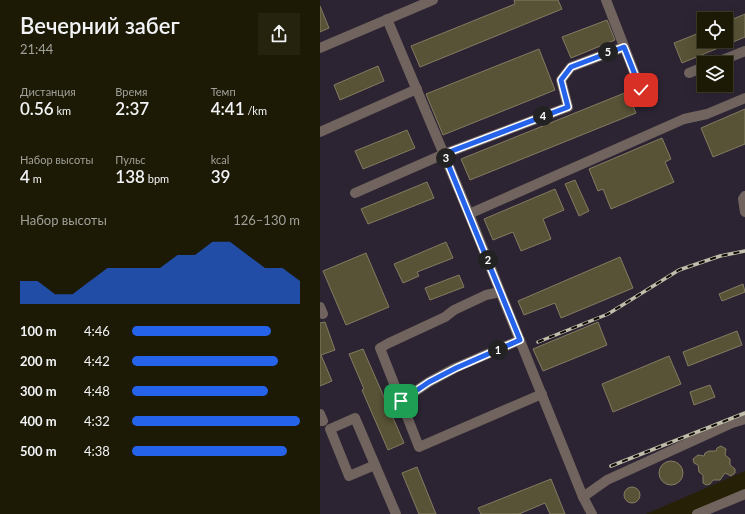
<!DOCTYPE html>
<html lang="ru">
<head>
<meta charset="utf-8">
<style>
	body { margin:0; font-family:Lato,sans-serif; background:#25220e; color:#f1f3f6; height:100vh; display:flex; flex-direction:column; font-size:15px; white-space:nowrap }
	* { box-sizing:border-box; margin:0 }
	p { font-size:13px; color:#a0a09a }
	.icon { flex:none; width:22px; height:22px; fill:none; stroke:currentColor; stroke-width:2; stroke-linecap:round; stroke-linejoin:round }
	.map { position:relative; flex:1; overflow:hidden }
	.details { display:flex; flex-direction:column; background:#1c1904; width:320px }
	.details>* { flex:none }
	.tools { position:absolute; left:377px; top:12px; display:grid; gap:8px }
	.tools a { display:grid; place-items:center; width:36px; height:36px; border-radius:0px; background:#1c1904; box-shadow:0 4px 16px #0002,0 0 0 1px #3a3826; font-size:20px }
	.pin { position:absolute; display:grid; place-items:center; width:34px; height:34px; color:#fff; margin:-17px; border-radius:8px; box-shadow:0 2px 6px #0006 }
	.km { position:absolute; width:20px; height:20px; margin:-10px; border-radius:50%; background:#222; color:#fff; font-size:11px; line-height:20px; text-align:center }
	.round { display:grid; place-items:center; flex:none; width:42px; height:42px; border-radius:0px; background:#25220e }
	.head { display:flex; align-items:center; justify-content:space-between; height:68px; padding:0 20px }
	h1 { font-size:22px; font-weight:600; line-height:30px }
	.metrics { display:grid; grid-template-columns:repeat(3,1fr); gap:6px; height:68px; padding:4px 20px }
	.metrics div { display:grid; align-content:center }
	.metrics b { font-size:17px; font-weight:600 }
	.metrics small { font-size:11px; font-weight:400 }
	.metrics p { font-size:11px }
	.chart { height:112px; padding:8px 20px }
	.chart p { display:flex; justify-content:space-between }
	.chart svg { width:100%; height:72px; margin-top:4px; fill:#2563eb; opacity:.7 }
	ul { padding:0 20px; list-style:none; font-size:13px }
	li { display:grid; grid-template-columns:64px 48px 1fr; align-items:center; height:30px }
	li i { height:10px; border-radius:5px; background:#2563eb }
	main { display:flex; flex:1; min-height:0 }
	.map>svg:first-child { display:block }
	.industrial { fill:#2c2433; fill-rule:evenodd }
	.building { fill:#585236; stroke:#837c60 }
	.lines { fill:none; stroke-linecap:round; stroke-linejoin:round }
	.minor { stroke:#71645e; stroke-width:10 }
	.rail-casing { stroke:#c1bdab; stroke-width:3.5 }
	.rail { stroke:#0d0a02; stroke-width:2; stroke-dasharray:6; stroke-linecap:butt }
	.route-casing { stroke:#fff; stroke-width:8 }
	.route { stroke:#2563eb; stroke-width:5 }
</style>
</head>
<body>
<main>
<section class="details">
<div class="head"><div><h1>Вечерний забег</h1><p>21:44</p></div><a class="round"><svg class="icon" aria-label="share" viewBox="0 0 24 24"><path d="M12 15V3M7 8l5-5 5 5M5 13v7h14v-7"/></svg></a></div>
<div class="metrics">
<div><p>Дистанция</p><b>0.56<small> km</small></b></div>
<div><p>Время</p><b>2:37</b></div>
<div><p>Темп</p><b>4:41<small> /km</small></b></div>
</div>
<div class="metrics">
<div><p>Набор высоты</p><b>4<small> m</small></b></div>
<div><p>Пульс</p><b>138<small> bpm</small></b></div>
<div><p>kcal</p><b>39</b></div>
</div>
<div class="chart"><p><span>Набор высоты</span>126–130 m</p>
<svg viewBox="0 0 160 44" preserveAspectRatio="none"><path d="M0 44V30L10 30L20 38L30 38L40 30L50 22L60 22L70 22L80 22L90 14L100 14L110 6L120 6L130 14L140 22L150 22L160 30V44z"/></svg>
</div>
<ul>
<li><b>100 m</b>4:46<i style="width:83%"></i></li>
<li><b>200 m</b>4:42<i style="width:87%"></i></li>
<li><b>300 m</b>4:48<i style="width:81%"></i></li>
<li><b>400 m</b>4:32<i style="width:100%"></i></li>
<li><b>500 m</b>4:38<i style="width:92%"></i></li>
</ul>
</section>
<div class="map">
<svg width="425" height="514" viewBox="0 0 425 514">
	<rect width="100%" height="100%" fill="#262106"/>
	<g class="industrial">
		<path d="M0 0H425V471L326 514H0ZM384 19H406V41H384ZM384 63H406V85H384Z"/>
		<path d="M425 497V514H386Z"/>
	</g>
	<g class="building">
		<path d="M194 0H238L242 9 100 67 91 46 195 4Z"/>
		<path d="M0 6 9 28 0 32Z"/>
		<path d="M425 14V37L362 63 354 43 384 31V41H406V22Z"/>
		<path d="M287 20 295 40 251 58 242 37Z"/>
		<path d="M219 49 235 90 123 135 106 94Z"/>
		<path d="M58 66 64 81 20 100 14 85Z"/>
		<path d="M307 92 316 113 150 180 141 159Z"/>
		<path d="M425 109V144L393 157 381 128Z"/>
		<path d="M87 130 95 148 43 169 35 151Z"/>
		<path d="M342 138 351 159 345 162 354 182 291 209 283 189 278 191 269 169Z"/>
		<path d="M255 180 269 211 259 216 245 184Z"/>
		<path d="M107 182 114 198 48 224 41 209Z"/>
		<path d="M235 189 244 210 223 219 231 239 201 251 193 232 173 240 164 219Z"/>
		<path d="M126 242 133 258 97 272 99 276 83 283 74 264Z"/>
		<path d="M46 253 69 307 26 325 3 271Z"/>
		<path d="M300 257 313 288 241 318 235 303 204 315 198 301Z"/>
		<path d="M139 275 144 287 110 300 105 288Z"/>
		<path d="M423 284 425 292 402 301 399 294Z"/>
		<path d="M5 322 15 350 1 355 12 381 0 386V323Z"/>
		<path d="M278 322 287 345 223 371 213 349Z"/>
		<path d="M417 331 422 345 368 366 363 352Z"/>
		<path d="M43 349 84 443 68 450 42 390 44 389 29 354Z"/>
		<path d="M349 356 361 384 293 412 282 384Z"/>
		<path d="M390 385 395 397 374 405 370 392Z"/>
		<path d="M401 446 406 449 405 455 410 459V465L415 469V473L411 476 405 473 400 480H393L390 484 386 485 383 483V475L379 472 378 465 374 463 373 459 378 455 384 456 385 453 389 451H396L397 448Z"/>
		<circle cx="351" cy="473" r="12"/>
		<path d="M97 467 116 514H99L82 473Z"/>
		<path d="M231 479 245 514H230L225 503 199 514H161L158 508Z"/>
		<circle cx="312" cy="495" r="8"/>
	</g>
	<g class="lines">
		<g class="minor">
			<path d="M286 0 321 90"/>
			<path d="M67 19 149 214 263 497 272 514"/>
			<path d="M0 48 113 0"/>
			<path d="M395 63 425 51"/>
			<path d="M369 73 384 67"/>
			<path d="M0 132 97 89"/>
			<path d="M35 193 124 154 248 107 241 80 251 67 304 47"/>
			<path d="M425 196 423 199 425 212"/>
			<path d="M149 214 364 119 387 114 425 98"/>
			<path d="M180 292 166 295 134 310 125 317 69 343 60 348 99 447 222 394"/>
			<path d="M0 307 3 314"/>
			<path d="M81 401 109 382 135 368 200 340"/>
			<path d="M0 414 3 421H0"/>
			<path d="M55 465 29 476 10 429 35 418 76 514"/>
			<path d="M263 497 287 480 412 423 425 419"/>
			<path d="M377 514 425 494"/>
		</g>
		<defs>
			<g id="rail">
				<path d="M218 342 288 314 359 270 400 256 425 251"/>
				<path d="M291 466 425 413"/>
			</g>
		</defs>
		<use href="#rail" class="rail-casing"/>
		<use href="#rail" class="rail"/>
	</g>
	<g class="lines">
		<defs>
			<path id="route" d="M81 401 109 382 136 368 200 340 124 154 248 107 241 80 251 67 304 47 321 90"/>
		</defs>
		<use href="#route" class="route-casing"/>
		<use href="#route" class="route"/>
	</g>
</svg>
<div class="tools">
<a><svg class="icon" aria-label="locate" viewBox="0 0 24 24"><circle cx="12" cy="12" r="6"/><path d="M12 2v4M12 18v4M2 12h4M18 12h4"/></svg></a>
<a><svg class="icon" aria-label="layers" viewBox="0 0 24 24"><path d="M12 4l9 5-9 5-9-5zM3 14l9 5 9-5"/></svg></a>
</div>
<div class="pin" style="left:81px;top:401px;background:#1e9e55"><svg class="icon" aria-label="arrive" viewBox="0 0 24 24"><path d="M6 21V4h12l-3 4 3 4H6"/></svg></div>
<div class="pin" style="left:321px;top:90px;background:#d93025"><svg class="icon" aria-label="check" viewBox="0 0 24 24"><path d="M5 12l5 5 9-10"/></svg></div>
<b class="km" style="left:178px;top:350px">1</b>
<b class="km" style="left:168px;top:260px">2</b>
<b class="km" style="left:126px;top:158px">3</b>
<b class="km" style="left:223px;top:116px">4</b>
<b class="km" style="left:288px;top:52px">5</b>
</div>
</main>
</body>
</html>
